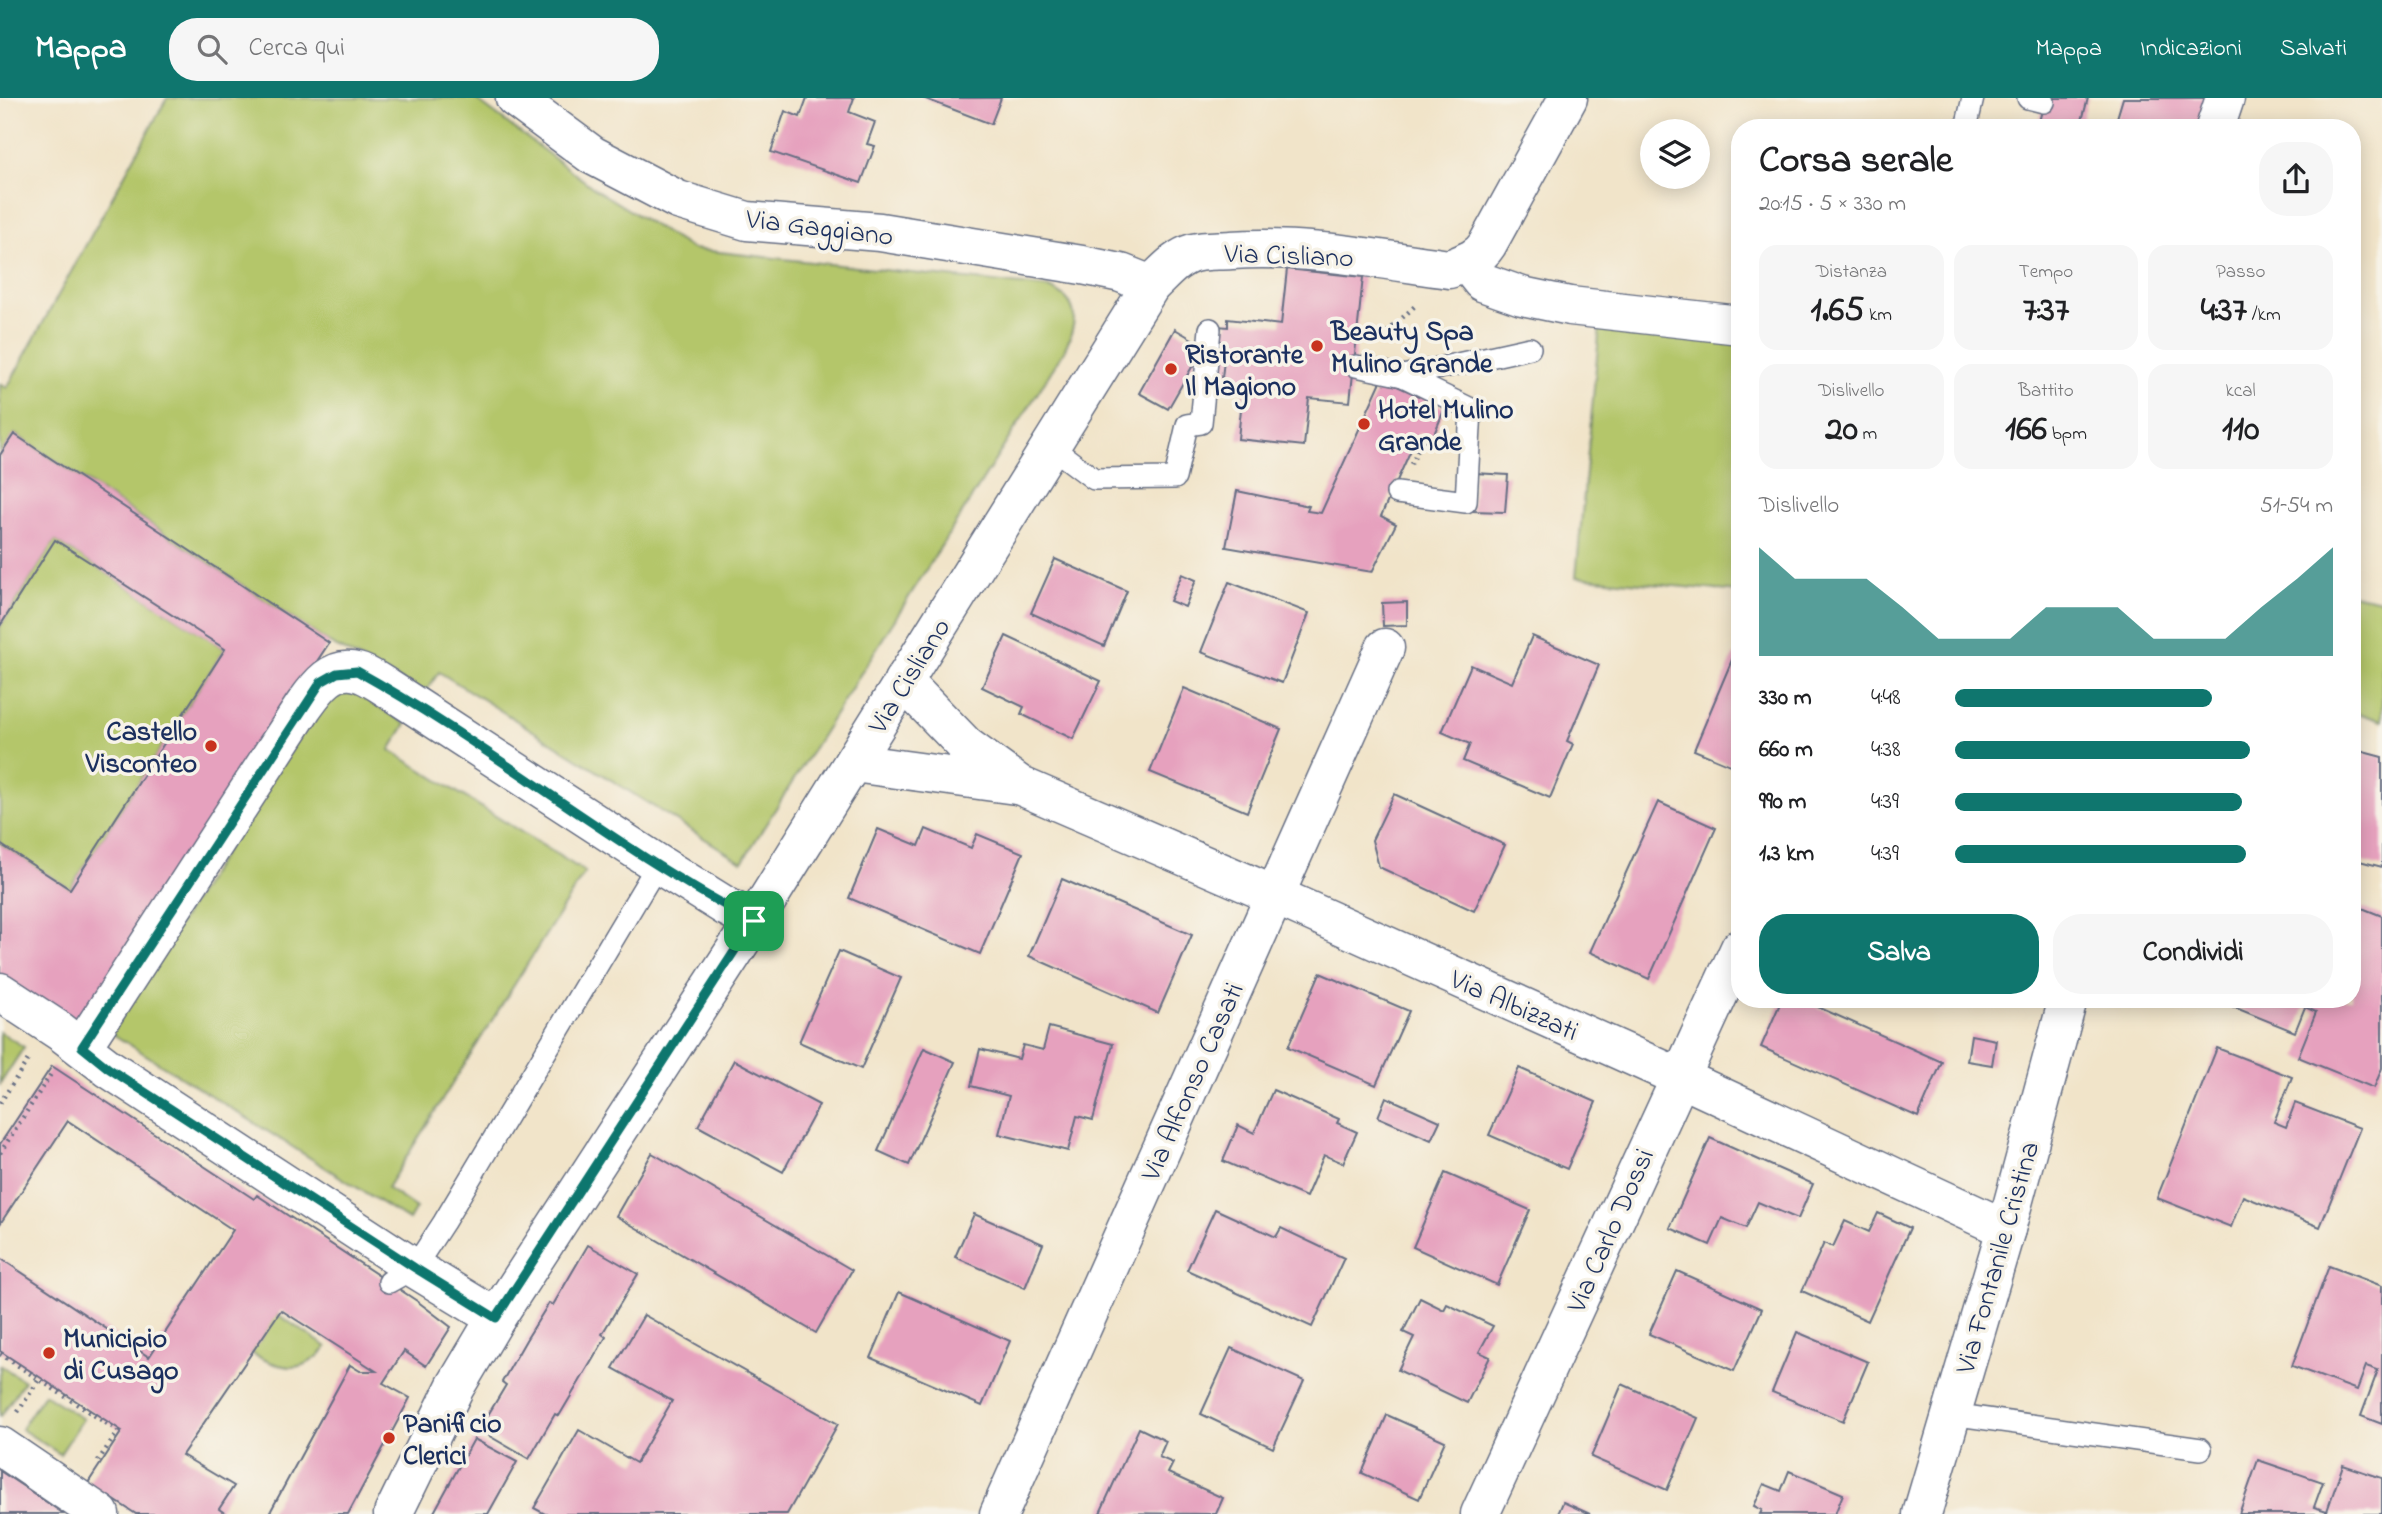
<!DOCTYPE html>
<html lang="it">
<head>
<meta charset="utf-8">
<style>
	body { margin:0; font-family:"Indie Flower",sans-serif; background:#f6f6f6; color:#202124; height:100vh; display:flex; flex-direction:column; font-size:26px; white-space:nowrap }
	* { box-sizing:border-box; margin:0 }
	p { font-size:23px; color:#757577 }
	.icon { flex:none; width:38px; height:38px; fill:none; stroke:currentColor; stroke-width:2; stroke-linecap:round; stroke-linejoin:round }
	.map { position:relative; flex:1; overflow:hidden }
	.side { position:absolute; left:1731px; top:21px; width:630px; height:889px; display:flex; flex-direction:column; background:#fff; border-radius:28px; box-shadow:0 4px 18px #0003 }
	.side>* { flex:none }
	.controls { position:absolute; left:1640px; top:21px; display:grid; gap:14px }
	.controls a { display:grid; place-items:center; width:70px; height:70px; border-radius:50%; background:#fff; box-shadow:0 4px 18px #0003; font-size:35px }
	.pin { position:absolute; display:grid; place-items:center; width:60px; height:60px; color:#fff; margin:-30px; border-radius:14px; box-shadow:0 4px 10px #0006 }
	.round { display:grid; place-items:center; flex:none; width:74px; height:74px; border-radius:28px; background:#f6f6f6 }
	.headline { display:flex; align-items:center; justify-content:space-between; height:119px; padding:0 28px }
	h1 { font-size:38px; font-weight:700; line-height:52px }
	.metrics { display:grid; grid-template-columns:repeat(3,1fr); gap:10px; height:119px; padding:7px 28px }
	.metrics div { display:grid; align-content:center; border-radius:18px; background:#f6f6f6; text-align:center }
	.metrics b { font-size:35px; font-weight:700 }
	.metrics small { font-size:19px; font-weight:400 }
	.metrics p { font-size:19px }
	.chart { height:196px; padding:14px 28px }
	.chart p { display:flex; justify-content:space-between }
	.chart svg { width:100%; height:126px; margin-top:7px; fill:#0f766e; opacity:.7 }
	.action { display:flex; gap:14px; margin-top:auto; padding:14px 28px }
	.action a { flex:1; height:80px; border-radius:28px; background:#0f766e; color:#fff; font-size:28px; font-weight:700; line-height:80px; text-align:center }
	.action a+a { background:#f6f6f6; color:#202124 }
	ul { padding:0 28px; list-style:none; font-size:23px }
	li { display:grid; grid-template-columns:112px 84px 1fr; align-items:center; height:52px }
	li i { height:18px; border-radius:9px; background:#0f766e }
	header { display:flex; align-items:center; gap:42px; box-sizing:border-box; height:98px; padding:0 35px; background:#0f766e; color:#fff }
	header strong { font-size:33px }
	nav { display:flex; gap:38px; margin-inline-start:auto; font-size:24px }
	.search { width:490px; height:63px; background:#f6f6f6; display:flex; align-items:center; gap:18px; box-sizing:border-box; padding:0 24px; border-radius:28px; color:#757577; font-size:26px }
	.map>svg:first-child { display:block }
	.green { fill:#b4c66a; stroke:#687a64; stroke-width:2 }
	.building { fill:#e6a1be }
	.lines { fill:none; stroke-linecap:round; stroke-linejoin:round }
	.service-casing { stroke:#666e83; stroke-width:24 }
	.minor-casing { stroke:#666e83; stroke-width:41 }
	.path { stroke:#666e83; stroke-width:4.5; stroke-dasharray:2 5; stroke-linecap:butt }
	.service { stroke:#fff; stroke-width:21 }
	.minor { stroke:#fff; stroke-width:38 }
	.route-casing { stroke:#fff; stroke-width:14 }
	.route { stroke:#0f766e; stroke-width:9 }
	.poi-dot { fill:#c8321e; stroke:#f7f3e8; stroke-width:2.5 }
	.labels { text-anchor:middle; stroke-width:7; stroke-linejoin:round; paint-order:stroke }
	.street-label { font-size:28px; fill:#1b2f5e; stroke:#f7f3e8 }
	.poi-label { font-size:28px; font-weight:bold; fill:#1b2f5e; stroke:#f7f3e8; text-anchor:start }
</style>
</head>
<body>
<header>
<strong>Mappa</strong>
<div class="search"><svg class="icon" aria-label="search" viewBox="0 0 24 24"><circle cx="10" cy="10" r="6"/><path d="M15 15l6 6"/></svg>Cerca qui</div>
<nav><a>Mappa</a><a>Indicazioni</a><a>Salvati</a></nav>
</header>
<div class="map">
<svg width="2382" height="1416" viewBox="0 0 2382 1416">
	<rect width="100%" height="100%" fill="#f7f3e8"/>
	<filter id="ink" filterUnits="userSpaceOnUse"><feTurbulence type="fractalNoise" baseFrequency=".0143" numOctaves="2"/><feDisplacementMap in="SourceGraphic" scale="14" xChannelSelector="R" yChannelSelector="G"/><feConvolveMatrix kernelMatrix="1 2 1 2 8 2 1 2 1" color-interpolation-filters="sRGB"/></filter>
	<filter id="wash" filterUnits="userSpaceOnUse"><feTurbulence type="fractalNoise" baseFrequency=".00686" numOctaves="4" result="noise"/><feDisplacementMap in="SourceGraphic" scale="28" xChannelSelector="R" yChannelSelector="G"/><feGaussianBlur stdDeviation="1.57" result="paint"/><feColorMatrix in="noise" values="0 0 0 0 0 0 0 0 0 0 0 0 0 0 0 0 0 1.4 0 .05"/><feComposite in="paint" operator="in"/></filter>
	<g filter="url(#wash)">
		<rect width="100%" height="100%" fill="#f1e4c9"/>
		<g class="green">
			<path d="M167 0H474L595 91 692 151 1049 190C1082 203 1077 226 1064 253L742 764 439 574 425 595 329 545 15 336 0 357V286L7 290Z"/>
			<path d="M1600 227 1739 240V494L1576 479Z"/>
			<path d="M55 442 225 551 70 791 0 746V528Z"/>
			<path d="M2352 496 2382 502V623L2352 613Z"/>
			<path d="M333 581 406 626 390 652 585 774 387 1090 416 1110 409 1122 111 935Z"/>
			<path d="M0 934 24 949 0 986Z"/>
			<path d="M277 1216 327 1249C303 1278 280 1271 251 1255Z"/>
			<path d="M0 1267 24 1283 1 1318H0Z"/>
			<path d="M44 1296 83 1321 60 1356 21 1331Z"/>
		</g>
		<g id="blocks">
			<g class="building">
				<path d="M807 0H854L849 14 875 24 867 46 875 48 861 85 771 54 785 13 800 19Z"/>
				<path d="M923 0H1001L991 26Z"/>
				<path d="M2045 0H2088L2080 30H2061L2039 24Z"/>
				<path d="M2123 0H2211L2208 30H2114Z"/>
				<path d="M1287 171 1363 179 1350 304 1309 300 1304 348 1238 341 1243 291 1221 289 1224 262 1214 261 1218 228 1228 229V221L1281 227Z"/>
				<path d="M1175 231 1204 248 1168 311 1139 295Z"/>
				<path d="M1382 281 1445 310 1432 341 1419 334 1381 418 1396 426 1372 474 1226 449 1237 393 1309 408 1307 413 1321 415Z"/>
				<path d="M14 336 329 545 75 929 0 879V746L70 791 225 551 55 442 0 528V357Z"/>
				<path d="M1475 375 1508 377 1505 414 1472 413Z"/>
				<path d="M1055 461 1127 493 1104 548 1031 515Z"/>
				<path d="M1182 476 1196 482 1185 509 1170 503Z"/>
				<path d="M1229 484 1309 515 1282 585 1201 554Z"/>
				<path d="M1407 504V527L1383 528 1382 505Z"/>
				<path d="M1006 538 1101 583 1073 641 1021 616 1024 609 982 589Z"/>
				<path d="M1532 538 1599 567 1567 643 1573 646 1550 700 1463 663 1470 646 1442 634 1471 567 1512 585Z"/>
				<path d="M1734 557 1740 559V671L1694 652Z"/>
				<path d="M1184 590 1281 631 1247 714 1150 674Z"/>
				<path d="M2352 651 2382 659V769L2352 761Z"/>
				<path d="M1394 696 1505 747 1474 813 1379 769 1372 742Z"/>
				<path d="M1658 704 1716 730 1649 881 1590 854Z"/>
				<path d="M878 731 919 748 926 731 971 750 977 736 1023 755 980 856 849 800Z"/>
				<path d="M1062 781 1192 837 1158 915 1029 858Z"/>
				<path d="M2362 810 2382 818V970L2374 990 2298 959 2316 914 2305 909 2295 934 2231 908 2234 901H2352V833Z"/>
				<path d="M839 853 901 880 861 971 799 944Z"/>
				<path d="M1320 875 1409 913 1376 987 1288 949Z"/>
				<path d="M1782 901H1800L1942 964 1918 1019 1761 949Z"/>
				<path d="M1049 929 1113 946 1093 1022 1077 1018 1068 1053 999 1036 1009 998 971 988 980 951 1019 961 1023 947 1043 952Z"/>
				<path d="M1971 937 1996 942 1992 967 1967 963Z"/>
				<path d="M924 950 955 964 909 1067 878 1053Z"/>
				<path d="M2217 950 2292 979 2274 1024 2286 1029 2295 1005 2360 1030 2320 1129 2243 1098 2231 1129 2157 1100Z"/>
				<path d="M734 962 819 1007 783 1074 698 1028Z"/>
				<path d="M52 968 254 1101 257 1097 417 1203 451 1229 426 1268 404 1253 383 1285 410 1300 348 1416H269L350 1267 360 1273H376L281 1212 182 1357 234 1388 219 1411 226 1416H136L88 1385 122 1333 0 1253V1160L149 1259 233 1132 68 1023 0 1126V1046Z"/>
				<path d="M1519 970 1596 1004 1567 1071 1489 1037Z"/>
				<path d="M1273 992 1339 1021 1337 1025 1357 1034 1343 1065 1324 1057 1306 1099 1223 1063 1238 1027 1254 1035Z"/>
				<path d="M1386 999 1440 1023 1431 1042 1378 1019Z"/>
				<path d="M1710 1040 1813 1086 1798 1121 1758 1104 1746 1130 1722 1120 1710 1147 1670 1130Z"/>
				<path d="M652 1055 852 1172 816 1235 616 1118Z"/>
				<path d="M1445 1075 1530 1112 1497 1187 1413 1149Z"/>
				<path d="M1215 1111 1276 1139 1281 1130 1344 1160 1312 1229 1187 1172Z"/>
				<path d="M1878 1115 1910 1130 1868 1223 1802 1193 1824 1145 1833 1149 1845 1123 1869 1134Z"/>
				<path d="M974 1116 1043 1146 1025 1190 955 1159Z"/>
				<path d="M588 1147 638 1176 602 1236 606 1239 559 1318 555 1316 529 1361 479 1332 506 1287 502 1284 526 1242 549 1205 553 1207Z"/>
				<path d="M2329 1168 2382 1188V1326L2361 1318 2378 1272 2366 1268 2357 1292 2292 1268Z"/>
				<path d="M1677 1173 1762 1211 1734 1273 1649 1236Z"/>
				<path d="M899 1194 1010 1243 982 1308 871 1260Z"/>
				<path d="M1420 1200 1444 1212 1447 1206 1493 1228 1479 1254 1490 1259 1467 1305 1398 1272 1414 1239 1403 1234Z"/>
				<path d="M644 1217 838 1326 787 1416H545L534 1410 579 1332 636 1365 672 1303 613 1270Z"/>
				<path d="M1797 1234 1868 1264 1843 1323 1772 1294Z"/>
				<path d="M1231 1250 1304 1283 1273 1350 1201 1316Z"/>
				<path d="M1622 1286 1698 1320 1667 1392 1591 1359Z"/>
				<path d="M1387 1317 1445 1343 1419 1401 1362 1375Z"/>
				<path d="M1139 1330 1166 1343 1159 1359 1173 1365 1168 1375 1223 1400 1216 1416 1100 1415Z"/>
				<path d="M474 1341 517 1364 488 1416H433Z"/>
				<path d="M2258 1362 2323 1384 2314 1409 2327 1413 2343 1367 2382 1380V1416H2239Z"/>
				<path d="M0 1373 36 1397 64 1416H0Z"/>
				<path d="M1789 1373 1843 1396 1835 1416H1760L1762 1412 1754 1408 1764 1386 1781 1393Z"/>
				<path d="M1563 1404 1590 1416H1558Z"/>
			</g>
		</g>
	</g>
	<g filter="url(#ink)">
		<use href="#blocks" fill-opacity="0" stroke="#666e83" stroke-width="2"/>
		<g class="lines">
			<defs>
				<g id="service">
					<path d="M2028 0 2044 4"/>
					<path d="M1966 30 1973 0"/>
					<path d="M1356 268 1403 278 1530 250"/>
					<path d="M1050 348 1094 381 1175 380 1187 327 1201 325 1210 231"/>
					<path d="M1397 395 1466 404 1471 311 1403 278"/>
					<path d="M389 1184 414 1170 444 1124 658 766"/>
					<path d="M1951 1316 2201 1351"/>
				</g>
				<g id="minor">
					<path d="M515 0 592 57 678 102 747 123 880 134 1082 167 1121 175 1151 187"/>
					<path d="M2215 30 2225 0"/>
					<path d="M1466 164 1482 184 1522 198 1570 208 1740 227"/>
					<path d="M903 583 966 648 1021 688 1274 797 1679 979 2006 1131"/>
					<path d="M853 665 1016 687"/>
					<path d="M0 894 61 934 108 970 414 1170 496 1220"/>
					<path d="M82 949 303 609C316 591 331 567 357 574 367 576 379 585 387 590L658 766 727 809 754 823"/>
					<path d="M0 1348 100 1416"/>
					<path d="M393 1416 455 1289 496 1220 754 823 1151 187C1164 175 1176 160 1193 155 1205 152 1219 153 1231 152 1304 147 1377 161 1449 171 1464 165 1478 161 1487 147L1568 0"/>
					<path d="M999 1416 1385 550"/>
					<path d="M1480 1416 1740 850"/>
					<path d="M1922 1416 2006 1131 2068 901"/>
				</g>
			</defs>
			<use href="#service" class="service-casing"/>
			<use href="#minor" class="minor-casing"/>
			<g class="path">
				<path d="M1375 240 1383 238 1417 206"/>
				<path d="M1411 366 1422 342 1433 348 1437 338"/>
				<path d="M0 1005 29 960"/>
				<path d="M0 1055 51 976"/>
				<path d="M0 1256 118 1333 96 1366"/>
				<path d="M18 1314 40 1280"/>
			</g>
			<use href="#service" class="service"/>
			<use href="#minor" class="minor"/>
		</g>
	</g>
	<g class="lines" filter="url(#ink)">
		<defs>
			<path id="route" d="M357 573C494 649 615 751 754 823L496 1220 415 1170 108 970 82 949 321 584 337 575Z"/>
		</defs>
		<use href="#route" class="route-casing"/>
		<use href="#route" class="route"/>
	</g>
	<g class="poi-dot">
		<circle cx="1317" cy="248" r="7"/>
		<circle cx="1171" cy="271" r="7"/>
		<circle cx="1364" cy="326" r="7"/>
		<circle cx="211" cy="648" r="7"/>
		<circle cx="49" cy="1255" r="7"/>
		<circle cx="389" cy="1340" r="7"/>
	</g>
	<g class="labels">
		<g class="street-label">
			<text transform="translate(820 128) rotate(7)" y="10">Via Gaggiano</text>
			<text transform="translate(1289 156) rotate(2)" y="10">Via Cisliano</text>
			<text transform="translate(908 577) rotate(-58)" y="10">Via Cisliano</text>
			<text transform="translate(1515 906) rotate(24)" y="10">Via Albizzati</text>
			<text transform="translate(1191 983) rotate(-66)" y="10">Via Alfonso Casati</text>
			<text transform="translate(1609 1132) rotate(-66)" y="10">Via Carlo Dossi</text>
			<text transform="translate(1996 1159) rotate(-74)" y="10">Via Fontanile Cristina</text>
		</g>
		<g class="poi-label">
			<text x="1331" y="242">Beauty Spa<tspan x="1331" dy="32">Mulino Grande</tspan></text>
			<text x="1185" y="265">Ristorante<tspan x="1185" dy="32">Il Magiono</tspan></text>
			<text x="1378" y="320">Hotel Mulino<tspan x="1378" dy="32">Grande</tspan></text>
			<text x="197" y="642" text-anchor="end">Castello<tspan x="197" dy="32">Visconteo</tspan></text>
			<text x="63" y="1249">Municipio<tspan x="63" dy="32">di Cusago</tspan></text>
			<text x="403" y="1334">Panificio<tspan x="403" dy="32">Clerici</tspan></text>
		</g>
	</g>
</svg>
<div class="controls">
<a><svg class="icon" aria-label="layers" viewBox="0 0 24 24"><path d="M12 4l9 5-9 5-9-5zM3 14l9 5 9-5"/></svg></a>
</div>
<div class="pin" style="left:754px;top:823px;background:#1e9e55"><svg class="icon" aria-label="arrive" viewBox="0 0 24 24"><path d="M6 21V4h12l-3 4 3 4H6"/></svg></div>
<section class="side">
<div class="headline"><div><h1>Corsa serale</h1><p>20:15 · 5 × 330 m</p></div><a class="round"><svg class="icon" aria-label="share" viewBox="0 0 24 24"><path d="M12 15V3M7 8l5-5 5 5M5 13v7h14v-7"/></svg></a></div>
<div class="metrics">
<div><p>Distanza</p><b>1.65<small> km</small></b></div>
<div><p>Tempo</p><b>7:37</b></div>
<div><p>Passo</p><b>4:37<small> /km</small></b></div>
</div>
<div class="metrics">
<div><p>Dislivello</p><b>20<small> m</small></b></div>
<div><p>Battito</p><b>166<small> bpm</small></b></div>
<div><p>kcal</p><b>110</b></div>
</div>
<div class="chart"><p><span>Dislivello</span>51–54 m</p>
<svg viewBox="0 0 160 44" preserveAspectRatio="none"><path d="M0 44V6L10 17L20 17L30 17L40 27L50 38L60 38L70 38L80 27L90 27L100 27L110 38L120 38L130 38L140 27L150 17L160 6V44z"/></svg>
</div>
<ul>
<li><b>330 m</b>4:48<i style="width:68%"></i></li>
<li><b>660 m</b>4:38<i style="width:78%"></i></li>
<li><b>990 m</b>4:39<i style="width:76%"></i></li>
<li><b>1.3 km</b>4:39<i style="width:77%"></i></li>
</ul>
<div class="action"><a>Salva</a><a>Condividi</a></div>
</section>
</div>
</body>
</html>
